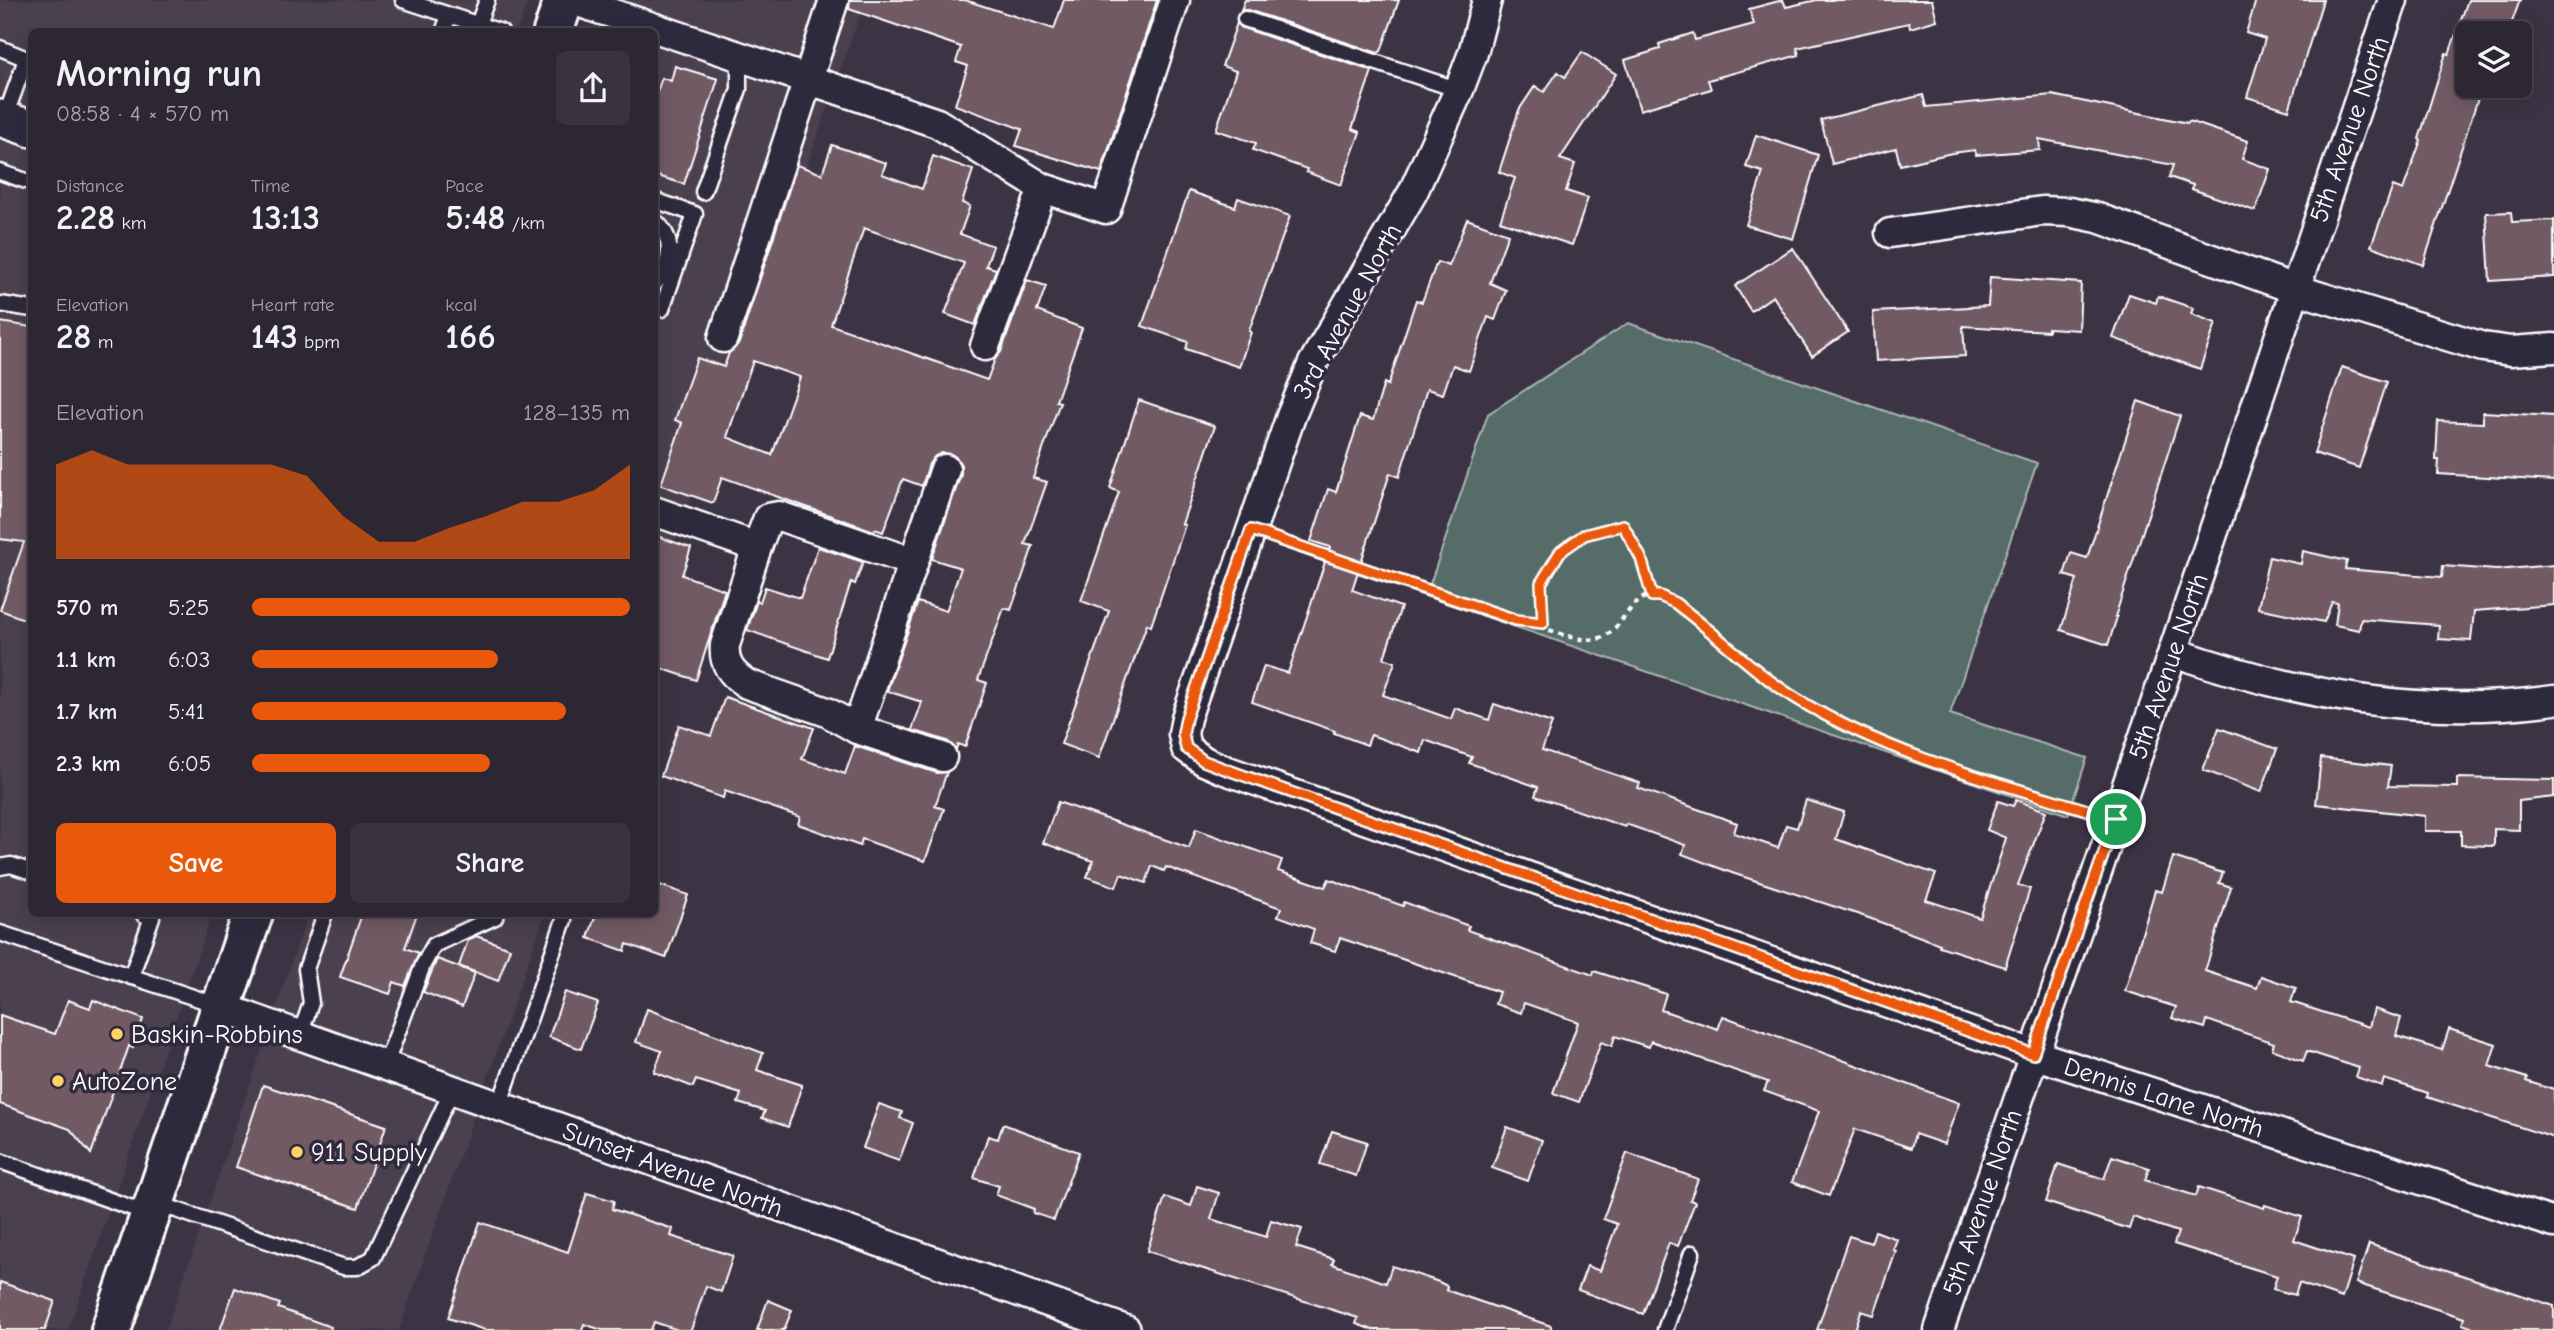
<!DOCTYPE html>
<html lang="en">
<head>
<meta charset="utf-8">
<style>
	body { margin:0; font-family:"Comic Neue",sans-serif; background:#393340; color:#f1f3f6; height:100vh; display:flex; flex-direction:column; font-size:26px; white-space:nowrap }
	* { box-sizing:border-box; margin:0 }
	p { font-size:23px; color:#a7a5ac }
	.icon { flex:none; width:38px; height:38px; fill:none; stroke:currentColor; stroke-width:2; stroke-linecap:round; stroke-linejoin:round }
	.map { position:relative; flex:1; overflow:hidden }
	.panel { position:absolute; left:28px; top:28px; width:630px; height:889px; display:flex; flex-direction:column; background:#2d2734; border-radius:10px; box-shadow:0 4px 18px #0003,0 0 0 2px #48444f }
	.panel>* { flex:none }
	.fabs { position:absolute; left:2455px; top:21px; display:grid; gap:14px }
	.fabs a { display:grid; place-items:center; width:77px; height:77px; border-radius:10px; background:#2d2734; box-shadow:0 4px 18px #0003,0 0 0 2px #48444f; font-size:35px }
	.pin { position:absolute; display:grid; place-items:center; width:60px; height:60px; color:#fff; margin:-30px; border:4px solid #fff; border-radius:50%; box-shadow:0 2px 7px #0007 }
	.round { display:grid; place-items:center; flex:none; width:74px; height:74px; border-radius:10px; background:#393340 }
	.head { display:flex; align-items:center; justify-content:space-between; height:119px; padding:0 28px }
	h1 { font-size:38px; font-weight:600; line-height:52px }
	.stats { display:grid; grid-template-columns:repeat(3,1fr); gap:10px; height:119px; padding:7px 28px }
	.stats div { display:grid; align-content:center }
	.stats b { font-size:35px; font-weight:600 }
	.stats small { font-size:19px; font-weight:400 }
	.stats p { font-size:19px }
	.chart { height:196px; padding:14px 28px }
	.chart p { display:flex; justify-content:space-between }
	.chart svg { width:100%; height:126px; margin-top:7px; fill:#ea580c; opacity:.7 }
	.primary-button { display:flex; gap:14px; margin-top:auto; padding:14px 28px }
	.primary-button a { flex:1; height:80px; border-radius:10px; background:#ea580c; color:#fff; font-size:28px; font-weight:600; line-height:80px; text-align:center }
	.primary-button a+a { background:#393340; color:#f1f3f6 }
	ul { padding:0 28px; list-style:none; font-size:23px }
	li { display:grid; grid-template-columns:112px 84px 1fr; align-items:center; height:52px }
	li i { height:18px; border-radius:9px; background:#ea580c }
	.map>svg:first-child { display:block }
	.built { fill:#4c3f4f }
	.green { fill:#576c67; stroke:#abb6b3; stroke-width:2 }
	.building { fill:#725a65; stroke:#fff; stroke-width:2; fill-rule:evenodd }
	.lines { fill:none; stroke-linecap:round; stroke-linejoin:round }
	.service-casing { stroke:#fff; stroke-width:19 }
	.minor-casing { stroke:#fff; stroke-width:33 }
	.tertiary-casing { stroke:#fff; stroke-width:40 }
	.primary-casing { stroke:#fff; stroke-width:44 }
	.path { stroke:#fff; stroke-width:4.5; stroke-dasharray:5 5; stroke-linecap:butt }
	.service { stroke:#2f2a3d; stroke-width:14 }
	.minor { stroke:#2f2a3d; stroke-width:28 }
	.tertiary { stroke:#2f2a3d; stroke-width:35 }
	.primary { stroke:#2f2a3d; stroke-width:38 }
	.route-casing { stroke:#fff; stroke-width:14 }
	.route { stroke:#ea580c; stroke-width:9 }
	.poi-dot { fill:#ffd166; stroke:#2f2a3d; stroke-width:2.5 }
	.labels { text-anchor:middle; stroke-width:7; stroke-linejoin:round; paint-order:stroke }
	.street-label { font-size:26px; fill:#fff; stroke:#2f2a3d }
	.poi-label { font-size:26px; fill:#fff; stroke:#2f2a3d; text-anchor:start }
</style>
</head>
<body>
<div class="map">
<svg width="2554" height="1330" viewBox="0 0 2554 1330">
	<rect width="100%" height="100%" fill="#3c3445"/>
	<filter id="ink" filterUnits="userSpaceOnUse"><feTurbulence type="fractalNoise" baseFrequency=".0143" numOctaves="2"/><feDisplacementMap in="SourceGraphic" scale="14" xChannelSelector="R" yChannelSelector="G"/><feConvolveMatrix kernelMatrix="1 2 1 2 8 2 1 2 1" color-interpolation-filters="sRGB"/></filter>
	<g filter="url(#ink)">
		<g class="built">
			<path d="M0 0H528L517 31 32 32V914H212L68 1330H0Z"/>
			<path d="M619 0H865L655 600 654 32H608Z"/>
			<path d="M308 914H545L399 1330H166Z"/>
		</g>
		<path class="green" d="M1628 323 2037 463 1950 714 2087 758 2068 815 1278 546 1282 536 1429 587 1488 414Z"/>
		<g class="building">
			<path d="M850 0H965L1054 29 1064 0H1157L1101 172 1016 146 1022 129 955 105 968 66 956 62 961 47 849 9Z"/>
			<path d="M1245 0H1399L1381 51 1378 53 1248 10H1241Z"/>
			<path d="M1783 0 1786 7 1817 0H1932L1937 20 1910 28 1909 23 1797 48 1799 55 1708 80 1711 89 1640 110 1625 60 1660 49 1659 44 1693 33 1695 40 1754 24 1749 9Z"/>
			<path d="M2256 0H2323L2289 110 2247 97 2265 39 2246 33Z"/>
			<path d="M2468 0H2520L2508 33H2468V86H2482L2423 265 2371 246 2393 186 2403 190 2421 140 2419 139 2446 53 2449 54Z"/>
			<path d="M1237 23 1242 28 1372 71 1352 129 1360 132 1341 185 1306 172 1307 169 1253 150 1256 143 1216 130 1236 71 1222 66Z"/>
			<path d="M1582 52 1616 74 1560 159 1575 164 1566 191 1588 198 1572 245 1500 221 1515 178 1499 172 1519 110 1535 86 1544 92 1558 72 1565 77Z"/>
			<path d="M675 66 718 79 684 184 654 175V100L662 78 671 81Z"/>
			<path d="M1923 95 1926 107 2052 95 2188 123 2189 121 2248 141 2242 159 2270 169 2255 211 2192 189 2193 185 2169 177 2173 165 2039 139 2040 150 1976 155 1975 150 1952 153 1900 165 1896 148 1832 164 1821 120Z"/>
			<path d="M1756 135 1818 155 1793 239 1746 225 1763 172 1746 167Z"/>
			<path d="M832 145 886 163 882 174 922 189 933 156 973 170 962 203 970 206 960 234 993 246 986 266 996 269 975 325 945 314 964 263 864 228 831 325 987 380 995 359 1001 352 1027 280 1046 286 1037 311 1082 328 1056 401 1060 402 1033 478 1047 482 1025 544 1033 546 1011 610 1004 608 978 680 987 683 965 747 958 744 956 749 947 741 912 730 922 702 887 691 918 602 946 611 961 568 932 559 961 474V465L957 458 951 454 942 453 935 456 929 464 922 486 903 479 883 532 875 529 874 531 722 477 713 503 661 485 682 423 675 420 697 358 724 367 729 353 739 343 797 165 822 174ZM753 361 800 377 772 455 727 437Z"/>
			<path d="M1189 191 1235 207 1238 198 1290 216 1249 331 1251 332 1239 367 1186 349 1188 342 1142 326Z"/>
			<path d="M2511 212 2512 222 2554 220V277L2490 281 2486 213Z"/>
			<path d="M1467 219 1508 234 1490 283 1506 290 1495 320 1488 317 1469 371 1453 365 1443 394 1427 389 1399 477 1390 473 1352 590 1401 607 1384 658 1395 662 1383 695 1451 719 1455 708 1489 720 1494 704 1552 723 1542 750 1640 783 1638 788 1737 823 1734 833 1778 848 1786 825 1797 828 1806 800 1844 812 1836 839 1936 874 1926 900 1980 918 2006 838 1987 830 1998 801 2013 806 2016 800 2046 811 2018 885 2030 889 2005 967 1939 946 1940 944 1866 917 1732 873 1682 854 1685 845 1626 824 1625 827 1535 796 1538 787 1469 763 1472 757 1425 740 1421 753 1371 735 1367 745 1334 733 1335 731 1252 702 1264 666 1288 673 1330 547 1311 541 1328 489 1336 492 1360 416 1373 420 1384 383 1388 385 1416 300 1422 302 1437 262 1449 266Z"/>
			<path d="M1793 248 1848 332 1812 356 1773 296 1751 311 1735 286Z"/>
			<path d="M1990 277 2081 283 2079 330 2048 328V331L1963 326 1965 356 1876 361 1873 312 1988 306Z"/>
			<path d="M2129 294 2156 303 2158 296 2193 308 2191 314 2216 323 2200 369 2113 338Z"/>
			<path d="M0 322 32 327V622L0 610 24 542 0 539Z"/>
			<path d="M2342 367 2387 382 2359 468 2314 453Z"/>
			<path d="M1139 400 1215 426 1182 524 1185 525 1151 626 1147 624 1099 758 1061 744 1109 611 1081 601 1119 492 1110 488Z"/>
			<path d="M2138 401 2180 416 2115 617H2117L2108 645 2061 630 2077 579 2064 575 2071 553 2087 558Z"/>
			<path d="M2483 412 2554 416V481L2438 474 2439 460H2436L2438 421 2483 423Z"/>
			<path d="M654 535 691 548 682 575 725 590 696 680 654 666Z"/>
			<path d="M818 547 863 562 855 584 851 582 827 658 747 630 757 601 760 602 765 587 800 598Z"/>
			<path d="M2303 551 2347 561 2345 569 2442 577 2443 566 2496 570 2554 565V605L2474 611 2471 641 2438 639 2439 625 2361 619 2359 630 2335 625 2338 603 2332 602 2324 622 2258 608 2269 557 2301 564Z"/>
			<path d="M725 697 814 728 802 759 845 774 855 746 937 773 947 772 935 806 944 809 925 861 862 839 860 846 798 824 800 817 725 791 723 798 661 776 679 725 711 736Z"/>
			<path d="M2219 728 2277 749 2261 792 2203 770Z"/>
			<path d="M2321 758 2391 766 2388 786 2457 787V778L2554 780V797L2519 801V830L2494 829V846L2461 845V831H2425V816L2316 804Z"/>
			<path d="M1058 802 1189 848 1196 829 1282 860 1278 871 1325 887 1329 879 1403 906 1404 902 1469 926 1467 930 1593 975 1594 971 1666 994 1661 1010 1718 1029 1723 1016 1959 1103 1944 1144 1915 1134 1911 1148 1855 1129 1829 1196 1792 1182 1819 1111 1764 1091 1768 1082 1651 1041 1649 1047 1615 1036 1612 1046 1601 1042 1579 1102 1553 1093 1578 1022 1524 1003 1521 1013 1495 1004 1499 992 1340 938 1335 951 1310 943 1314 929 1278 916 1281 908 1166 867 1164 871 1152 866 1146 883 1121 874 1116 887 1087 877 1093 861 1043 843Z"/>
			<path d="M2173 857 2223 873 2219 883 2231 887 2205 971 2257 988 2261 976 2296 988 2291 1002 2369 1027 2374 1009 2401 1018 2396 1036 2442 1050 2449 1029 2496 1044 2489 1066 2527 1078 2526 1081 2554 1090V1138L2427 1097 2428 1093 2384 1079 2382 1086 2356 1077 2359 1068 2307 1051 2303 1061 2272 1049 2274 1043 2207 1020 2205 1028 2172 1018 2176 1007 2125 991 2155 890 2162 892Z"/>
			<path d="M654 883 688 895 666 958 627 944 625 951 588 938 596 914H654Z"/>
			<path d="M362 914H417L405 948 419 953 405 986 394 982 390 994 340 977Z"/>
			<path d="M476 936 510 948 498 981 459 966 468 940Z"/>
			<path d="M437 959 475 973 462 1007 423 992Z"/>
			<path d="M565 992 598 1003 581 1049 549 1037Z"/>
			<path d="M68 1000 90 1008 93 1000 143 1019 133 1048 129 1046 91 1154 70 1129 0 1104V1015L55 1034Z"/>
			<path d="M647 1009 763 1053 757 1070 802 1085 788 1127 762 1118 765 1111 738 1103 741 1094 696 1080 693 1087 654 1072 662 1051 636 1042Z"/>
			<path d="M263 1085 386 1126 358 1208 236 1167Z"/>
			<path d="M879 1104 902 1112 900 1118 913 1123 899 1161 863 1148Z"/>
			<path d="M1003 1124 1079 1152 1054 1220 1033 1213 1034 1209 996 1195 999 1186 974 1178 988 1136 998 1139Z"/>
			<path d="M1507 1127 1542 1140 1528 1181 1492 1168Z"/>
			<path d="M1332 1131 1367 1142 1356 1176 1320 1164Z"/>
			<path d="M1627 1153 1698 1179 1690 1200 1695 1202 1678 1246 1669 1243 1643 1314 1578 1290 1587 1266 1600 1271 1617 1224 1603 1219Z"/>
			<path d="M2112 1156 2149 1168 2145 1180 2196 1196 2199 1187 2264 1208 2265 1205 2302 1217 2294 1240 2354 1260 2342 1298 2299 1283 2295 1295 2273 1289 2277 1276 2174 1244 2178 1232 2133 1217 2129 1229 2046 1202 2058 1164 2104 1179Z"/>
			<path d="M1197 1186 1219 1193 1211 1219 1266 1237 1271 1220 1302 1229 1296 1247 1334 1259 1332 1264 1386 1283 1392 1266 1439 1282 1447 1286 1446 1290 1551 1326V1330H1373L1356 1324 1358 1318 1147 1251 1165 1197 1191 1206Z"/>
			<path d="M587 1193 614 1201 612 1209 673 1229 671 1236 733 1256 721 1292 706 1286 691 1330H678L654 1322 651 1330H602L584 1324 582 1330H485L448 1318 480 1222 568 1252Z"/>
			<path d="M1875 1231 1897 1239 1893 1250 1896 1251 1874 1315 1861 1311 1855 1330H1817L1849 1236 1871 1243Z"/>
			<path d="M2369 1244 2554 1306V1330H2479L2462 1324 2464 1318 2356 1283Z"/>
			<path d="M0 1282 55 1301 45 1330H0Z"/>
			<path d="M235 1288 280 1304 278 1308 331 1327 330 1330H220Z"/>
			<path d="M768 1300 792 1310 784 1330H757Z"/>
		</g>
		<g class="lines">
			<defs>
				<g id="service">
					<path d="M403 0 501 32"/>
					<path d="M1245 19 1459 90"/>
					<path d="M478 24 487 0"/>
					<path d="M443 32 449 16"/>
					<path d="M0 48 32 61"/>
					<path d="M4 120 26 59"/>
					<path d="M0 172 32 183"/>
					<path d="M703 192 739 89V57"/>
					<path d="M654 200 695 214 662 309 654 307"/>
					<path d="M654 220C677 239 671 265 654 285"/>
					<path d="M0 304 32 309"/>
					<path d="M0 867 11 865 32 872"/>
					<path d="M0 933 220 1006"/>
					<path d="M131 977 152 917 143 914"/>
					<path d="M300 1035 311 1003 306 969 325 914"/>
					<path d="M385 1066 423 965 434 945 495 917 496 914"/>
					<path d="M499 1106 564 920"/>
					<path d="M0 1161 149 1214"/>
					<path d="M156 1203 344 1267H357L373 1258 452 1090"/>
					<path d="M1665 1330 1692 1253"/>
				</g>
				<g id="minor">
					<path d="M572 0 937 123 1043 188 1106 209 1175 0"/>
					<path d="M1487 0 1473 53 1459 90 1413 192 1313 363 1291 416 1186 718 1183 734 1186 748 1204 761 1225 770 2033 1054 2554 1223"/>
					<path d="M1890 233 2042 211 2069 212 2098 218 2295 289 2483 347 2511 351 2554 348"/>
					<path d="M723 338 834 0"/>
					<path d="M985 346 1043 188"/>
					<path d="M654 511 757 547 725 645C723 663 731 674 747 684L827 712 857 729 942 757"/>
					<path d="M757 547 768 518 779 516 913 562"/>
					<path d="M2173 652C2300 696 2420 718 2554 700"/>
					<path d="M857 729 945 469"/>
					<path d="M221 1007 1126 1330"/>
					<path d="M1939 1330 2173 652 2393 0"/>
				</g>
				<path id="tertiary" d="M0 118 32 129"/>
				<g id="primary">
					<path d="M553 32 564 0"/>
					<path d="M111 1330 253 914"/>
				</g>
			</defs>
			<use href="#service" class="service-casing"/>
			<use href="#minor" class="minor-casing"/>
			<use href="#tertiary" class="tertiary-casing"/>
			<use href="#primary" class="primary-casing"/>
			<g class="path">
				<path d="M1623 525 1626 517"/>
				<path d="M1277 539 1516 620 1543 623 1546 629C1560 634 1583 642 1597 639 1625 634 1630 584 1665 598 1685 606 1703 625 1720 639 1744 660 1769 681 1796 698 1885 755 1989 779 2088 810"/>
				<path d="M1543 623 1541 583 1560 552 1584 535 1623 525 1641 558 1652 596"/>
			</g>
			<use href="#service" class="service"/>
			<use href="#minor" class="minor"/>
			<use href="#tertiary" class="tertiary"/>
			<use href="#primary" class="primary"/>
		</g>
	</g>
	<g class="lines" filter="url(#ink)">
		<defs>
			<path id="route" d="M1623 525 1641 558 1652 596H1660L1675 603C1717 634 1753 672 1797 699 1895 759 2008 785 2116 819L2033 1054 1225 769 1204 761 1186 748 1183 734 1186 718 1251 530 1516 620 1543 623 1541 583 1560 552 1584 535Z"/>
		</defs>
		<use href="#route" class="route-casing"/>
		<use href="#route" class="route"/>
	</g>
	<g class="poi-dot">
		<circle cx="117" cy="1034" r="7"/>
		<circle cx="58" cy="1081" r="7"/>
		<circle cx="297" cy="1152" r="7"/>
	</g>
	<g class="labels">
		<g class="street-label">
			<text transform="translate(2349 129) rotate(-71)" y="9">5th Avenue North</text>
			<text transform="translate(1347 311) rotate(-61)" y="9">3rd Avenue North</text>
			<text transform="translate(2168 666) rotate(-71)" y="9">5th Avenue North</text>
			<text transform="translate(2164 1097) rotate(18)" y="9">Dennis Lane North</text>
			<text transform="translate(673 1169) rotate(20)" y="9">Sunset Avenue North</text>
			<text transform="translate(1982 1202) rotate(-71)" y="9">5th Avenue North</text>
		</g>
		<g class="poi-label">
			<text x="131" y="1043">Baskin-Robbins</text>
			<text x="72" y="1090">AutoZone</text>
			<text x="311" y="1161">911 Supply</text>
		</g>
	</g>
</svg>
<div class="fabs">
<a><svg class="icon" aria-label="layers" viewBox="0 0 24 24"><path d="M12 4l9 5-9 5-9-5zM3 14l9 5 9-5"/></svg></a>
</div>
<div class="pin" style="left:2116px;top:819px;background:#1e9e55"><svg class="icon" aria-label="arrive" viewBox="0 0 24 24"><path d="M6 21V4h12l-3 4 3 4H6"/></svg></div>
<section class="panel">
<div class="head"><div><h1>Morning run</h1><p>08:58 · 4 × 570 m</p></div><a class="round"><svg class="icon" aria-label="share" viewBox="0 0 24 24"><path d="M12 15V3M7 8l5-5 5 5M5 13v7h14v-7"/></svg></a></div>
<div class="stats">
<div><p>Distance</p><b>2.28<small> km</small></b></div>
<div><p>Time</p><b>13:13</b></div>
<div><p>Pace</p><b>5:48<small> /km</small></b></div>
</div>
<div class="stats">
<div><p>Elevation</p><b>28<small> m</small></b></div>
<div><p>Heart rate</p><b>143<small> bpm</small></b></div>
<div><p>kcal</p><b>166</b></div>
</div>
<div class="chart"><p><span>Elevation</span>128–135 m</p>
<svg viewBox="0 0 160 44" preserveAspectRatio="none"><path d="M0 44V11L10 6L20 11L30 11L40 11L50 11L60 11L70 15L80 29L90 38L100 38L110 33L120 29L130 24L140 24L150 20L160 11V44z"/></svg>
</div>
<ul>
<li><b>570 m</b>5:25<i style="width:100%"></i></li>
<li><b>1.1 km</b>6:03<i style="width:65%"></i></li>
<li><b>1.7 km</b>5:41<i style="width:83%"></i></li>
<li><b>2.3 km</b>6:05<i style="width:63%"></i></li>
</ul>
<div class="primary-button"><a>Save</a><a>Share</a></div>
</section>
</div>
</body>
</html>
